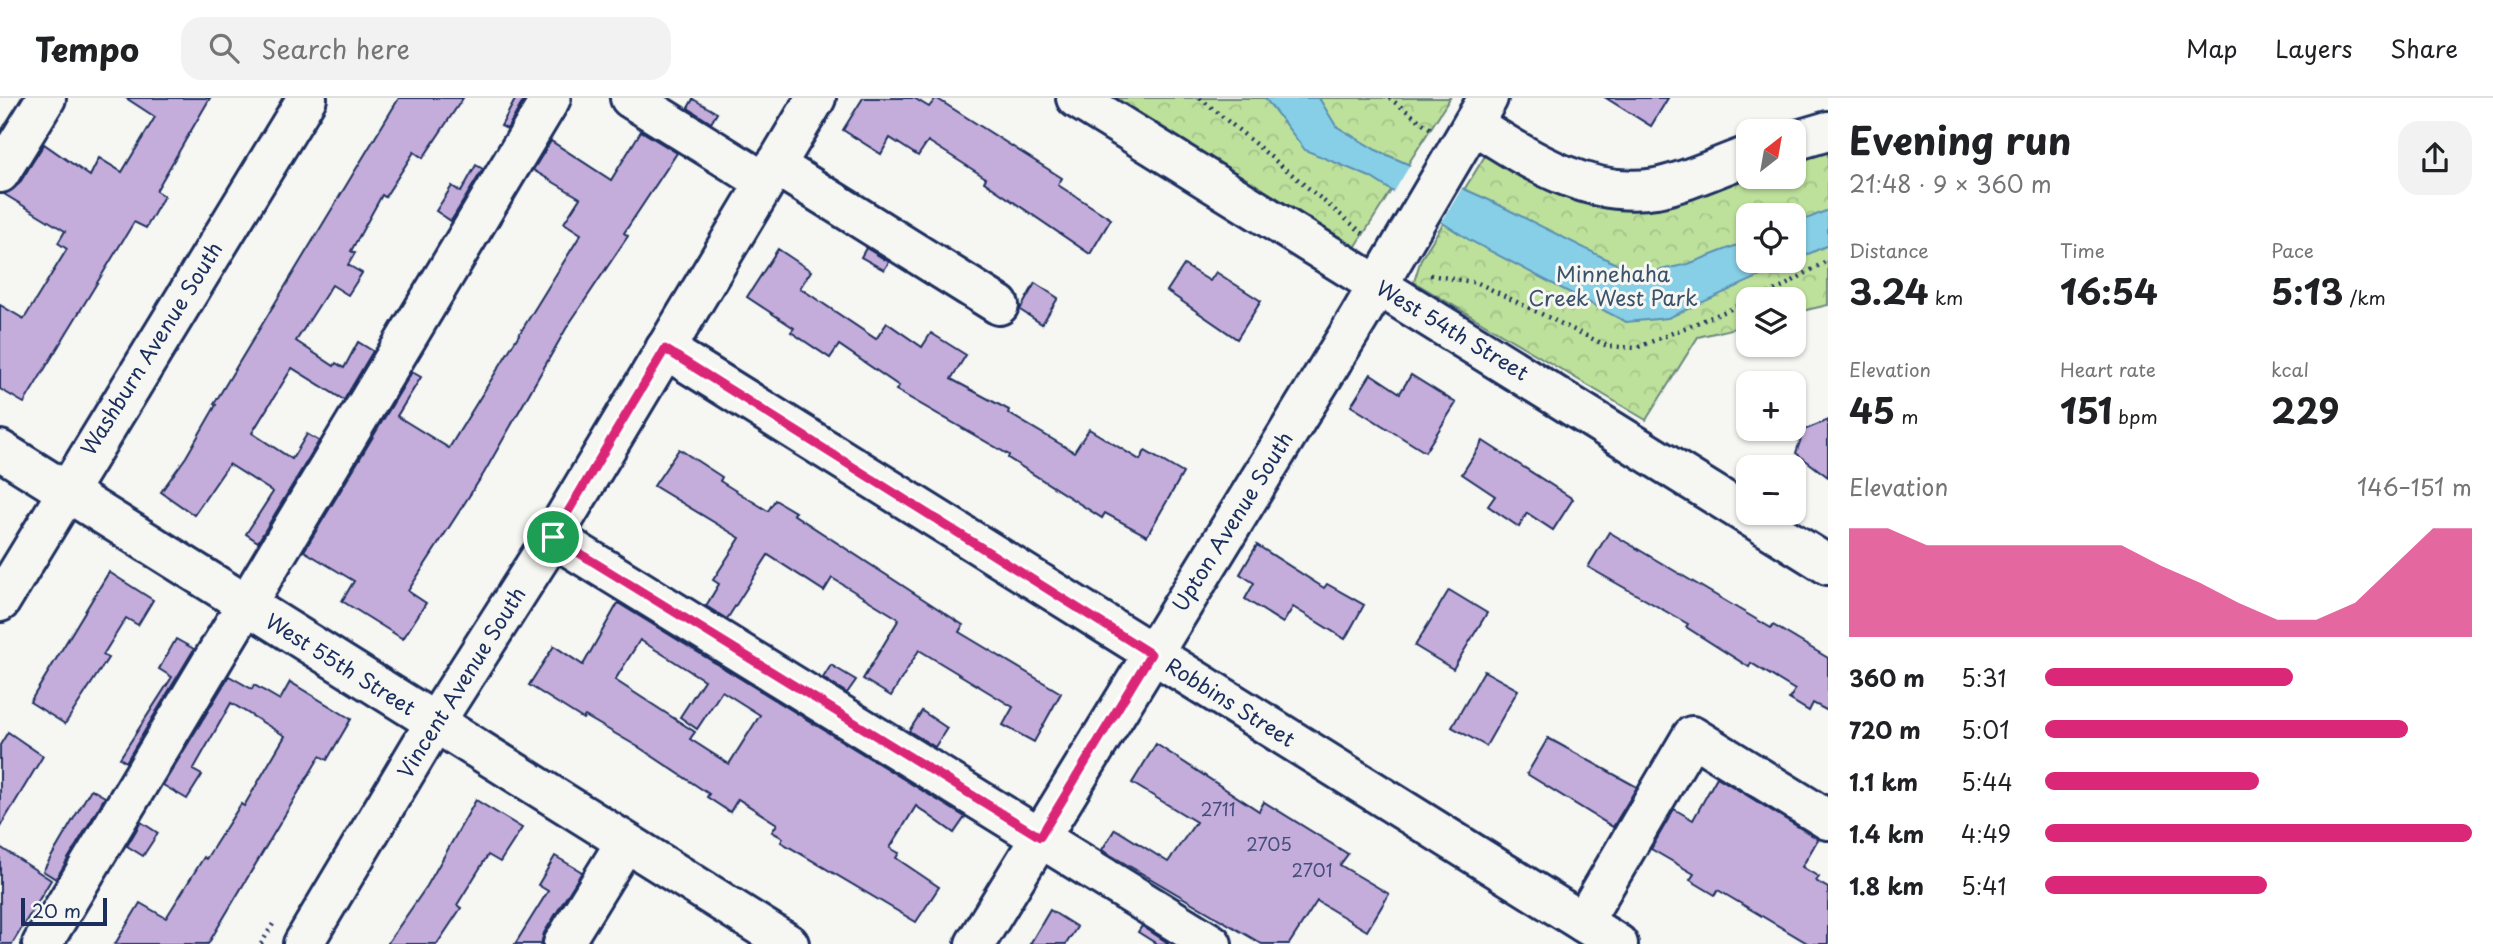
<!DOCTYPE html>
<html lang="en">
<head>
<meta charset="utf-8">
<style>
	body { margin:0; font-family:"Playpen Sans",sans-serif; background:#f2f2f2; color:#202124; height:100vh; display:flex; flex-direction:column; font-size:26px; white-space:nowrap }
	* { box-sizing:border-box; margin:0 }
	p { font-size:23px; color:#757577 }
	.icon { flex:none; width:38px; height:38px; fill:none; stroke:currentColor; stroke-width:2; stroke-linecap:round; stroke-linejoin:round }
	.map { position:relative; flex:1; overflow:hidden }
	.sheet { display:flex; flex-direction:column; background:#fff; width:665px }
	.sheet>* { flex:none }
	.needle { width:46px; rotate:31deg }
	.tools { position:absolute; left:1736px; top:21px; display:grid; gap:14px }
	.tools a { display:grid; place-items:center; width:70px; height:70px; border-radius:14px; background:#fff; box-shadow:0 2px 5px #0004; font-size:35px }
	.scale { position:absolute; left:21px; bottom:18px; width:86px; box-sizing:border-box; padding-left:7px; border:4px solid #1b2f5e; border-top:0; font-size:19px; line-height:24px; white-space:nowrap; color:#1b2f5e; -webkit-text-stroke:5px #f6f6f2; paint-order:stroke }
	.pin { position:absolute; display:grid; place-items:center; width:60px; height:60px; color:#fff; margin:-30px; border:4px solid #fff; border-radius:50%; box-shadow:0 2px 7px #0007 }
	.round { display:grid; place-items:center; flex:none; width:74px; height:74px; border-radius:21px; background:#f2f2f2 }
	.summary { display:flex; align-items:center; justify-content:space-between; height:119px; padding:0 21px }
	h1 { font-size:38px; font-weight:700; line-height:52px }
	.stats { display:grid; grid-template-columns:repeat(3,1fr); gap:10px; height:119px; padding:7px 21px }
	.stats div { display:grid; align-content:center }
	.stats b { font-size:35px; font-weight:700 }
	.stats small { font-size:19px; font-weight:400 }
	.stats p { font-size:19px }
	.chart { height:196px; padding:14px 21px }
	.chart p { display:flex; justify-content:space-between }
	.chart svg { width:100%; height:126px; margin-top:7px; fill:#db2777; opacity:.7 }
	ul { padding:0 21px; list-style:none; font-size:23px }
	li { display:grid; grid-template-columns:112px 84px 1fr; align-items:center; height:52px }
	li i { height:18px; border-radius:9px; background:#db2777 }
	header { display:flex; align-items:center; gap:42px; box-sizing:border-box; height:98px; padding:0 35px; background:#fff; border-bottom:2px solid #e0e0e0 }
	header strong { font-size:33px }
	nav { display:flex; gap:38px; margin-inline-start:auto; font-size:24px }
	.search { width:490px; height:63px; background:#f2f2f2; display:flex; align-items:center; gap:18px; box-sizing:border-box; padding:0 24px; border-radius:21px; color:#757577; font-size:26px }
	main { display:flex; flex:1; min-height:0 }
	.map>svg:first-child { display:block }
	.park { fill:url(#park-crowns); stroke:#6c887c; stroke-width:2; fill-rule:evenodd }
	.water { fill:#86cfe6; stroke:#5b8fb0; stroke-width:2 }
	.pier { fill:#f6f6f2 }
	.building { fill:#c5addb; stroke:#1b2f5e; stroke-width:2; fill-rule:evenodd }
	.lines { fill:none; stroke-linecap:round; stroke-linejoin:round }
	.minor-casing { stroke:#1b2f5e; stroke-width:44 }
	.path { stroke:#1b2f5e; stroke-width:4.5; stroke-dasharray:2 5; stroke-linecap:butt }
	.minor { stroke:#f6f6f2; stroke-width:38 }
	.route-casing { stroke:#fff; stroke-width:14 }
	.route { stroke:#db2777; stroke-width:9 }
	.labels { text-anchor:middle; stroke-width:6; stroke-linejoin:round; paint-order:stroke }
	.number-label { font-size:18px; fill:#464e7d }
	.park-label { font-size:21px; fill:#3b536a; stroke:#f6f6f2 }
	.street-label { font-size:21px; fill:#1b2f5e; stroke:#f6f6f2 }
</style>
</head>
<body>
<header>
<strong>Tempo</strong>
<div class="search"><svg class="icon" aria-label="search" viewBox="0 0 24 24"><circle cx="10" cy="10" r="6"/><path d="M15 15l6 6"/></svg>Search here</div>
<nav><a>Map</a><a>Layers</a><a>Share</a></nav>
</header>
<main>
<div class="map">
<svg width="1828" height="846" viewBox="0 0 1828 846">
	<defs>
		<pattern id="park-crowns" width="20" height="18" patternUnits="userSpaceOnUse" patternTransform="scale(1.75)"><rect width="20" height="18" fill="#bde19b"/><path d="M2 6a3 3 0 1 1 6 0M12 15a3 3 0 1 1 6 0" fill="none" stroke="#a2c188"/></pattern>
	</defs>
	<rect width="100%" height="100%" fill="#f6f6f2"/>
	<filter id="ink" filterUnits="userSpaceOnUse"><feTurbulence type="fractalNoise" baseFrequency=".0143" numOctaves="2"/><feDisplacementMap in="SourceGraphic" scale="14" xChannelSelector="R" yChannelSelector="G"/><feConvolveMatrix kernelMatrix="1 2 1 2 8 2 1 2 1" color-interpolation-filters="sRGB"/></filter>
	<g filter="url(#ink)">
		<g class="park">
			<path d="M1099 0H1450L1351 156Z"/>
			<path d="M1828 33V207L1794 215V201H1748V227L1698 239 1646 322 1414 184 1421 161 1485 58 1610 91 1748 58V79H1794V43ZM1748 117H1794V163H1748Z"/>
		</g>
		<path class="water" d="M1265 0H1319L1336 28 1376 52 1489 102 1626 171 1656 173 1688 166 1748 143V163H1794V126L1828 112V147L1668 220 1626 224 1471 143 1370 79 1305 52Z"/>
		<path class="pier" d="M1412 64 1464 87 1440 127 1392 97Z"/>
		<g class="building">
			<path d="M126 0H210L156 93 164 98 146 130 134 124 24 305 0 291V207L24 221 67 151 58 145 65 133 4 96 19 86 44 46 90 78 99 60 122 74 155 19Z"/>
			<path d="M399 0H463L423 60 414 54 385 99 382 97 351 153 355 155 348 167 362 175 348 197 332 187 296 243 334 268 336 265 344 270 358 244 373 253 344 302 292 270 252 335 292 361 307 336 319 343 258 444 246 436 273 394 229 366 194 417 161 394 186 359 216 307 214 306Z"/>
			<path d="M516 0H525L507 31 501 28Z"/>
			<path d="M863 0H914L929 9 936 0 1062 80 1058 87 1111 121 1090 156 984 84 986 80 928 43 918 58 890 40 881 56 843 32Z"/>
			<path d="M1606 0H1668L1651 28Z"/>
			<path d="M693 1 717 15 711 25 688 10Z"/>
			<path d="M641 33 677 55 624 135 628 138 567 229 484 375 408 493 426 505 403 541 342 503 354 483 304 453 412 274 421 279 397 318 449 350 581 136 564 125 580 100 533 72 551 43 611 82Z"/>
			<path d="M476 67 483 71 451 123 436 113 452 88 461 94Z"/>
			<path d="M866 150 889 164 884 172 861 159Z"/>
			<path d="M778 151 811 173 800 190 876 241 887 225 922 249 931 235 966 257 951 281 1009 312 1008 315 1074 354 1089 331 1140 362 1145 353 1183 375 1147 438 1105 415 1102 420 1008 360 1009 357 896 292 899 288 839 247 830 260 791 234 794 230 747 199Z"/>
			<path d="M1184 167 1210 183 1216 174 1261 203 1237 241 1167 193Z"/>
			<path d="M1035 185 1058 200 1042 226 1020 212Z"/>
			<path d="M1371 276 1400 295 1411 277 1456 305 1425 354 1351 308Z"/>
			<path d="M1828 322V379L1796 355 1804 332Z"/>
			<path d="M1483 343 1573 401 1553 432 1527 415 1519 429 1488 408 1495 398 1462 376Z"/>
			<path d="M679 351 722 379 720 383 768 413 775 402 795 414 793 416 963 527 959 534 1061 595 1034 644 1003 627 1013 609 919 552 891 598 863 581 899 521 832 480 824 493 768 457 727 521 706 508 719 486 713 482 740 440 654 388Z"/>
			<path d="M1609 434 1771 530 1773 527 1828 560V613L1813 605 1809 613 1789 601 1795 592 1751 565 1749 569 1686 529 1688 526 1588 469Z"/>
			<path d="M1257 447 1324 490 1327 486 1364 507 1345 541 1293 509 1283 525 1245 501 1254 485 1240 476Z"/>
			<path d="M109 474 153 502 138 527 126 520 103 557 108 560 65 626 30 604Z"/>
			<path d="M1449 492 1487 515 1453 571 1415 548Z"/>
			<path d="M618 505 965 719 954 735 916 708 890 750 899 755 896 760 939 789 916 824 781 744 783 740 772 734 777 726 738 701 730 714 707 699 709 696 640 650 585 618 583 621 529 587 554 548 583 567ZM640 542 704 582 680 619 697 631 722 593 760 617 729 666 690 641 695 634 615 582Z"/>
			<path d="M176 541 194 551 126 664 120 660 172 579 159 571Z"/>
			<path d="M831 567 856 582 847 595 823 580Z"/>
			<path d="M1484 573 1518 592 1486 648 1452 629Z"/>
			<path d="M229 578 252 591 254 587 280 602 290 584 351 621 327 662 320 658 208 846H115L140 805 166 820 204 759 206 761 241 706 244 708 285 638 231 605 193 672 202 677 187 701 163 687Z"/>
			<path d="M922 613 947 630 935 649 909 633Z"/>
			<path d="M8 634 43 658 0 729V647Z"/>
			<path d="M1548 640 1637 689 1613 729 1527 676Z"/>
			<path d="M1156 646 1259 713 1264 704 1348 756 1340 767 1389 796 1367 833 1317 803 1289 846H1262L1102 752 1115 731 1168 764 1196 724 1132 685Z"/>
			<path d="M1717 679 1818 741 1802 769 1819 779 1816 783 1828 790V846H1809L1718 792 1715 797 1690 782 1694 776 1651 751 1674 711 1693 722Z"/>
			<path d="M91 691 105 699 56 781 43 773Z"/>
			<path d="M476 702 522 730 500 764 488 757 457 807 461 810 437 846H387L427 788Z"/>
			<path d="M141 724 158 735 143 758 127 748Z"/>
			<path d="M0 749 51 782 12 846H0Z"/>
			<path d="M555 758 582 774 544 835 541 846H515L548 793 538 787Z"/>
			<path d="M1050 812 1077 829 1066 846H1030Z"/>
			<path d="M1142 828 1168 845V846H1157L1138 834Z"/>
		</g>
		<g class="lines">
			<defs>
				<g id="minor">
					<path d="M630 0 765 84"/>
					<path d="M1076 0 1828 467"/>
					<path d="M1473 26C1528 61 1588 101 1656 90 1687 84 1719 68 1748 58"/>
					<path d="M1794 43 1828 33"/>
					<path d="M775 67 999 207"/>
					<path d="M0 75 46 0"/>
					<path d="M665 251 1618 846"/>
					<path d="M0 352 789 846"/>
					<path d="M553 439 1212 846"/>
					<path d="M0 504 307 0"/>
					<path d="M1583 824 1692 638 1828 722"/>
					<path d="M42 846 551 0"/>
					<path d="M303 846 434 626 553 439 816 0"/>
					<path d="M563 846 625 745"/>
					<path d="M975 846 1358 221 1488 0"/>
				</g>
			</defs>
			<use href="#minor" class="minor-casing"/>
			<g class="path">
				<path d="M1200 0 1366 138"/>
				<path d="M1389 0 1431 31"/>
				<path d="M1430 177 1478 185 1607 248 1636 250 1748 204"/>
				<path d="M1755 201 1781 190 1828 162"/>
				<path d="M261 846 273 826"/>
			</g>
			<use href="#minor" class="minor"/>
		</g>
	</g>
	<g class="lines" filter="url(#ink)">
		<defs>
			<path id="route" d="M665 251 1151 556 1040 739 553 439Z"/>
		</defs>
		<use href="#route" class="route-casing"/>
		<use href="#route" class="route"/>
	</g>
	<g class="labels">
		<g class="number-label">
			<text x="1218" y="718">2711</text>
			<text x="1269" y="753">2705</text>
			<text x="1312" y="779">2701</text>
		</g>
		<g class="park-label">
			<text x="1613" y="184">Minnehaha<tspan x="1613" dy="24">Creek West Park</tspan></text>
		</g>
		<g class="street-label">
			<text transform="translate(1452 233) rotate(31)" y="7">West 54th Street</text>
			<text transform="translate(152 251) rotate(-58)" y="7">Washburn Avenue South</text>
			<text transform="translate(1233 424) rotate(-58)" y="7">Upton Avenue South</text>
			<text transform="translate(340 567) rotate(32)" y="7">West 55th Street</text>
			<text transform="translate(462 585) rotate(-58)" y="7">Vincent Avenue South</text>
			<text transform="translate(1230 605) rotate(32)" y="7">Robbins Street</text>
		</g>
	</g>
</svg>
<div class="tools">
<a><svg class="needle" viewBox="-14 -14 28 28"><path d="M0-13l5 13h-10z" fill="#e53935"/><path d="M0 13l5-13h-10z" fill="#757577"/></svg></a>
<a><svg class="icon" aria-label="locate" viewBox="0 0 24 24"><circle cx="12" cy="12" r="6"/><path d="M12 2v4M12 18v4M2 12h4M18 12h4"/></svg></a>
<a><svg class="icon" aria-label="layers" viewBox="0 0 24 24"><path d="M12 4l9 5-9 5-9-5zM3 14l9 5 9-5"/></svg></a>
<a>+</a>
<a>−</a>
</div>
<div class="scale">20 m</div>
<div class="pin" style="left:553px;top:439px;background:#1e9e55"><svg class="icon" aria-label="arrive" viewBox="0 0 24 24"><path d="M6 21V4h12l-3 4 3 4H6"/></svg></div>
</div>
<section class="sheet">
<div class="summary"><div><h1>Evening run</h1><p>21:48 · 9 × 360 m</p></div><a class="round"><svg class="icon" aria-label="share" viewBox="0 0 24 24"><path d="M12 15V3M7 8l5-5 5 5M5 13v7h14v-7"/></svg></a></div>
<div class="stats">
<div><p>Distance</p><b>3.24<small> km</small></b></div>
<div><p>Time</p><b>16:54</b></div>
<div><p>Pace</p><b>5:13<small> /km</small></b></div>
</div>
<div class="stats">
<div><p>Elevation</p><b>45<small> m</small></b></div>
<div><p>Heart rate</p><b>151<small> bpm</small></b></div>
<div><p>kcal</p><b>229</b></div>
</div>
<div class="chart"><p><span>Elevation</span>146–151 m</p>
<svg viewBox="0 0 160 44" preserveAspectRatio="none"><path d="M0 44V6L10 6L20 12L30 12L40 12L50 12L60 12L70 12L80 19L90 25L100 32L110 38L120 38L130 32L140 19L150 6L160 6V44z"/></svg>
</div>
<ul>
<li><b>360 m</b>5:31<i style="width:58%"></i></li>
<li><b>720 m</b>5:01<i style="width:85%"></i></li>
<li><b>1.1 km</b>5:44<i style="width:50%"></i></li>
<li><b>1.4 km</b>4:49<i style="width:100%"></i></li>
<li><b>1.8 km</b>5:41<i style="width:52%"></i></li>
</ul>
</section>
</main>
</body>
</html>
